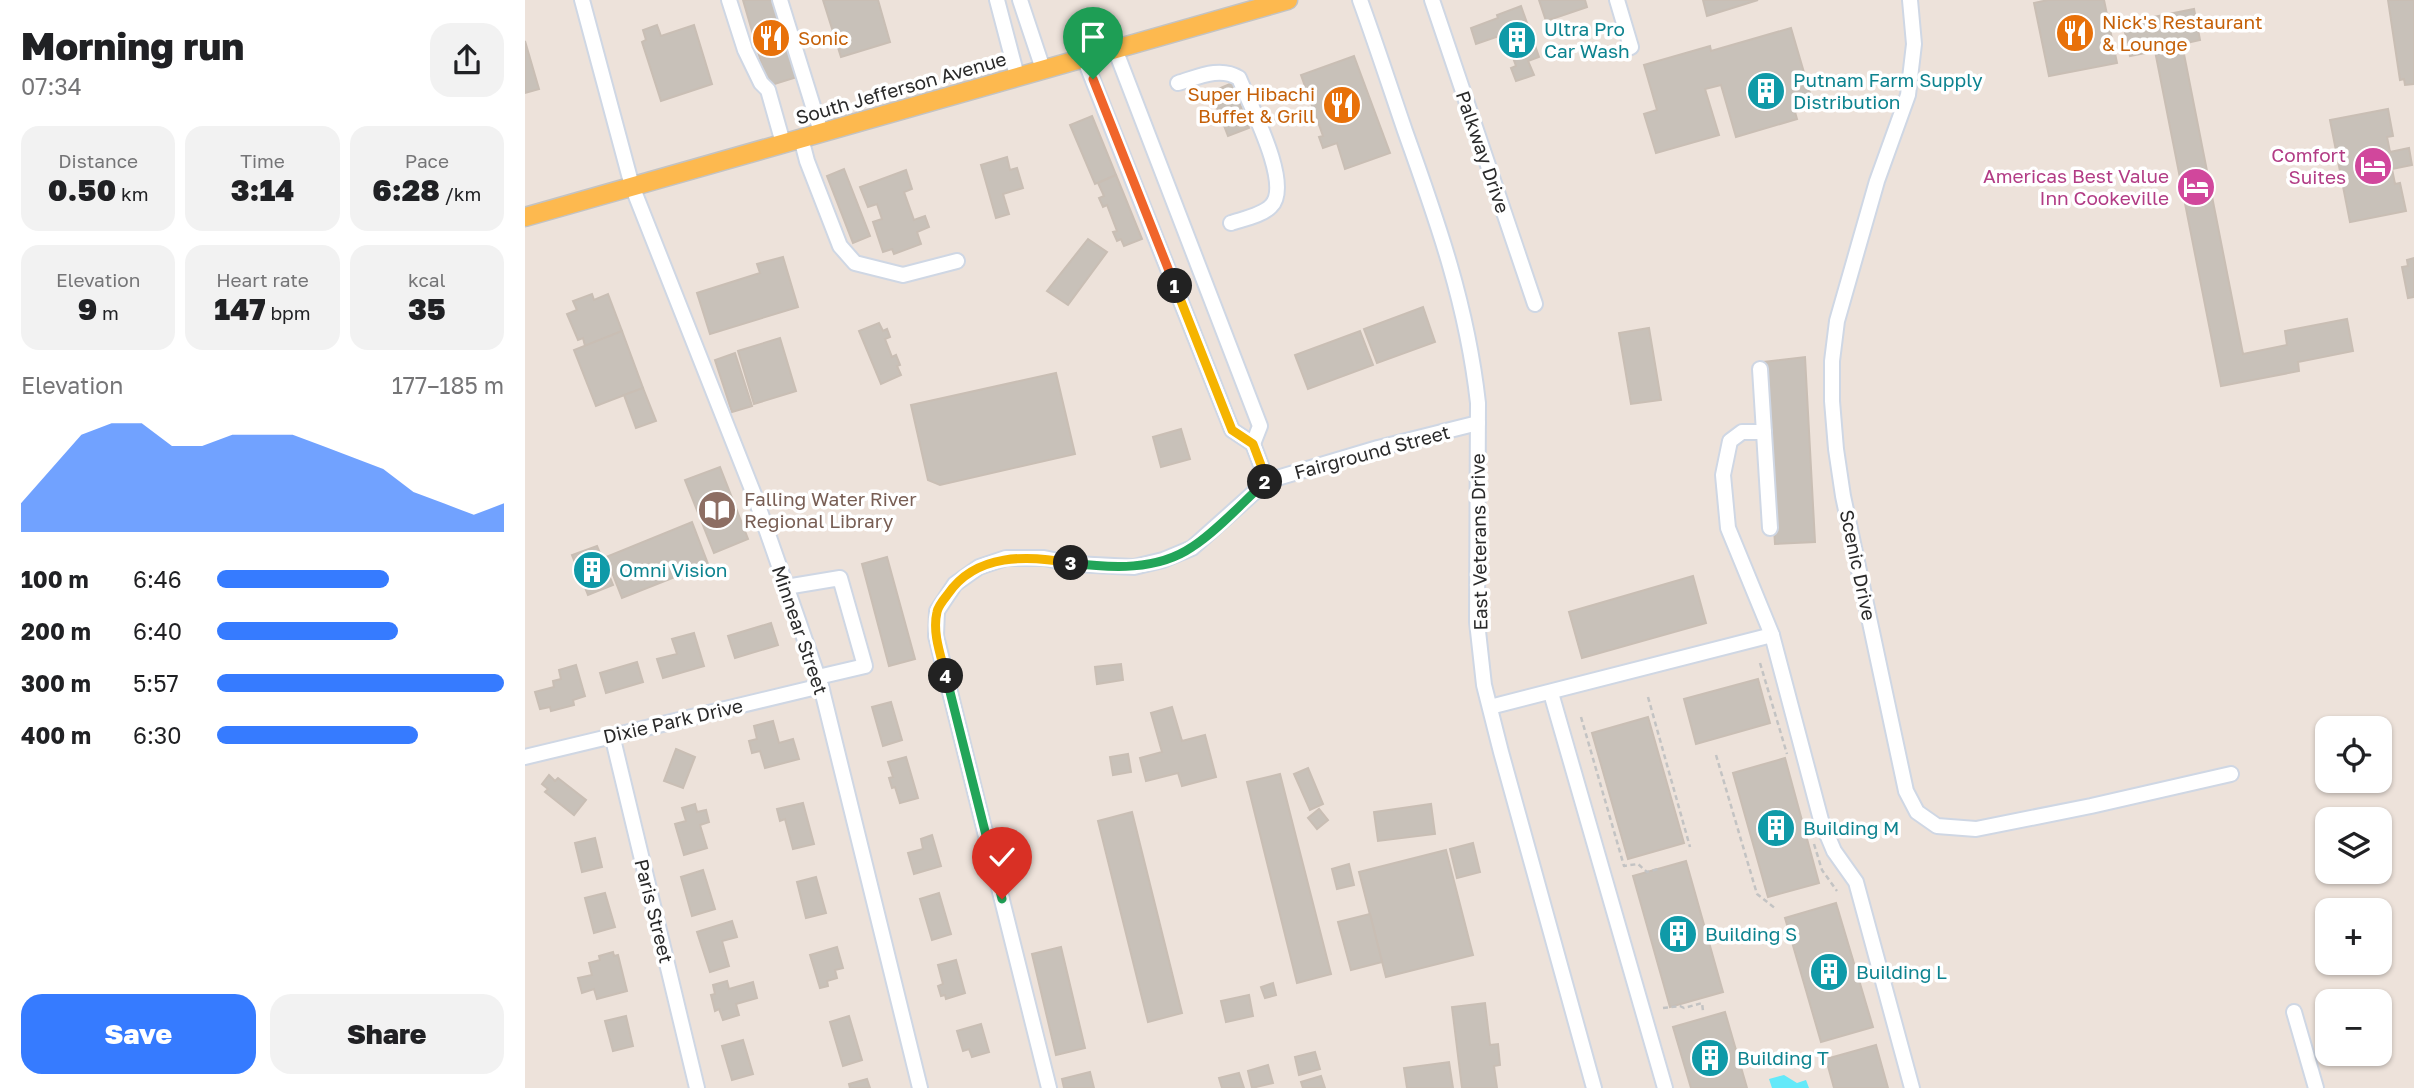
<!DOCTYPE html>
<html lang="en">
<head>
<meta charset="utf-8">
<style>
	body { margin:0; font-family:"Golos Text",sans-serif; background:#f2f2f2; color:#202124; height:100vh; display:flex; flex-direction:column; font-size:26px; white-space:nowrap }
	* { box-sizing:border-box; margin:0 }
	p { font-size:23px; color:#757577 }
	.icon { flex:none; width:38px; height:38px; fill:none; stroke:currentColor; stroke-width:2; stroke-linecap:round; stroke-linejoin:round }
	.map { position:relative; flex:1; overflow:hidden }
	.drawer { display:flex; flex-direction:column; background:#fff; width:525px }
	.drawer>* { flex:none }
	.controls { position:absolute; left:1790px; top:716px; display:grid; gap:14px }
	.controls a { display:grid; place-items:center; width:77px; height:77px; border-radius:14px; background:#fff; box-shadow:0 2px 5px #0004; font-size:35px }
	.pin { position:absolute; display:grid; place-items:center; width:60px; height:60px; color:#fff; margin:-72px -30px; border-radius:50% 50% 50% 0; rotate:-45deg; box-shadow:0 0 7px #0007 }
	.pin .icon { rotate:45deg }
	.km { position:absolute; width:35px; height:35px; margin:-18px; border-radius:50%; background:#222; color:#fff; font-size:19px; line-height:35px; text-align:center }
	.round { display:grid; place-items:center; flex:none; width:74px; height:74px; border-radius:21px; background:#f2f2f2 }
	.summary { display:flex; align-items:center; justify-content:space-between; height:119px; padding:0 21px }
	h1 { font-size:38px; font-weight:800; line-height:52px }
	.stats { display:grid; grid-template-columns:repeat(3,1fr); gap:10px; height:119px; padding:7px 21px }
	.stats div { display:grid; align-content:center; border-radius:18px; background:#f2f2f2; text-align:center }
	.stats b { font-size:30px; font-weight:800 }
	.stats small { font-size:19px; font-weight:400 }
	.stats p { font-size:19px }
	.chart { height:196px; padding:14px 21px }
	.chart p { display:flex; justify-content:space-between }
	.chart svg { width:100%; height:126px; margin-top:7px; fill:#367bff; opacity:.7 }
	.button { display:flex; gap:14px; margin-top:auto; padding:14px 21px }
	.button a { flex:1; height:80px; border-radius:21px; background:#367bff; color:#fff; font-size:28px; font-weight:800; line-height:80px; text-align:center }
	.button a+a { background:#f2f2f2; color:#202124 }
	ul { padding:0 21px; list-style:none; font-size:23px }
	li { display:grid; grid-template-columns:112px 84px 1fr; align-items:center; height:52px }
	li i { height:18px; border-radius:9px; background:#367bff }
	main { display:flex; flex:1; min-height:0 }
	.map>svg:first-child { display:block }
	.water { fill:#63e9f9 }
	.building { fill:#c8c1b9; stroke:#c9beb4; stroke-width:2 }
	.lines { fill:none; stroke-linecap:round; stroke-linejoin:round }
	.minor-casing { stroke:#cfd7e4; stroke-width:18 }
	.major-casing { stroke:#c3c3c3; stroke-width:21 }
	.path { stroke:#c3c3c3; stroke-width:2.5; stroke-dasharray:5 3.5; stroke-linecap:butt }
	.minor { stroke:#fff; stroke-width:14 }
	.major { stroke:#fdb94f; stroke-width:18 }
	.split-1-casing { stroke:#fff; stroke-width:14 }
	.split-2-casing { stroke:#fff; stroke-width:14 }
	.split-3-casing { stroke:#fff; stroke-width:14 }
	.split-4-casing { stroke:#fff; stroke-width:14 }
	.split-5-casing { stroke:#fff; stroke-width:14 }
	.split-1 { stroke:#f0652b; stroke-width:9 }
	.split-2 { stroke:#f5b400; stroke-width:9 }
	.split-3 { stroke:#22a559; stroke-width:9 }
	.split-4 { stroke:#f5b400; stroke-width:9 }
	.split-5 { stroke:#22a559; stroke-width:9 }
	.labels { text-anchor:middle; stroke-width:7; stroke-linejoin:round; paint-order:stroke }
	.food-label { font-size:19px; fill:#c56008; stroke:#fff; text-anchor:start }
	.culture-label { font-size:19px; fill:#0d838f; stroke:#fff; text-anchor:start }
	.street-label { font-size:19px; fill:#2a2a2a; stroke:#fff }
	.hotel-label { font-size:19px; fill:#b23c85; stroke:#fff; text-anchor:end }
	.education-label { font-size:19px; fill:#785e54; stroke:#fff; text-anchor:start }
</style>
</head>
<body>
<main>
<section class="drawer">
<div class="summary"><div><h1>Morning run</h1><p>07:34</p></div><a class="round"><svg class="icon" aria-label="share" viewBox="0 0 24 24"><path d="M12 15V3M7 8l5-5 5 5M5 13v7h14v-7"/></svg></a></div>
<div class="stats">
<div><p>Distance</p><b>0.50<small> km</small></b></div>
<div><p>Time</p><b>3:14</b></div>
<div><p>Pace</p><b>6:28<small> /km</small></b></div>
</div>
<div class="stats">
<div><p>Elevation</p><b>9<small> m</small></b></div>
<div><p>Heart rate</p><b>147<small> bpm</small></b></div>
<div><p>kcal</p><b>35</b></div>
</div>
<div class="chart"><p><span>Elevation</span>177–185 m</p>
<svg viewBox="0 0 160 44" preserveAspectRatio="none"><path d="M0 44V34L10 22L20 10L30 6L40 6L50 14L60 14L70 10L80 10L90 10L100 14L110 18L120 22L130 30L140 34L150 38L160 34V44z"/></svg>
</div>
<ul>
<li><b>100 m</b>6:46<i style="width:60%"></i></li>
<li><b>200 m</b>6:40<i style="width:63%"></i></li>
<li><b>300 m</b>5:57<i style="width:100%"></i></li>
<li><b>400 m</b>6:30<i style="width:70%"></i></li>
</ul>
<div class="button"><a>Save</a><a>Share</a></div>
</section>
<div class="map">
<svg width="1889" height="1088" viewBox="0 0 1889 1088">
	<rect width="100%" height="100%" fill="#ede2da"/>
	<path class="water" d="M1259 1075 1272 1083 1281 1080 1284 1088H1247L1244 1079Z"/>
	<g class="building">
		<path d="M218 0H252L275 76 243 86Z"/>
		<path d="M298 0H353L365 42 316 57Z"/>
		<path d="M1014 0H1060L1062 7 1021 21Z"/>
		<path d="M1178 0H1233L1182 16Z"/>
		<path d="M1523 0H1579L1592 63 1524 76 1509 3Z"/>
		<path d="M1863 0H1889V84L1880 85 1879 79 1875 80Z"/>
		<path d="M996 6 1014 57 1003 61 1009 75 991 81 986 68 991 66 984 47 978 49 974 36 951 44 946 28 973 18 972 15Z"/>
		<path d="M1669 9 1675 40 1657 44 1718 354 1762 345 1760 331 1822 319 1828 351 1773 362 1774 371 1696 386 1630 51 1605 56 1598 23Z"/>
		<path d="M132 25 136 36 169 25 187 84 136 101 117 42 121 40 118 30Z"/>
		<path d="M1266 28 1285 93 1274 96 1278 110 1270 112 1272 119 1211 137 1196 85 1180 89 1194 135 1131 153 1119 114 1132 110 1119 65 1185 46 1186 51Z"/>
		<path d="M0 41 14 89 0 93Z"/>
		<path d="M829 56 865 153 820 169 812 143 798 148 794 137 798 136 776 75Z"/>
		<path d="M707 83 724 128 703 136 686 92Z"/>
		<path d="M1863 109 1868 136 1862 137 1865 152 1884 148 1887 165 1867 169 1870 184 1875 183 1881 211 1825 222 1805 120Z"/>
		<path d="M567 116 591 175 570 184 545 125Z"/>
		<path d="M482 157 485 170 492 168 498 188 478 194 484 214 471 218 456 165Z"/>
		<path d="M319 169 345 236 328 243 302 176Z"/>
		<path d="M381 170 387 189 379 192 389 220 400 216 404 227 392 232 396 244 369 254 367 249 358 252 348 222 357 219 352 204 343 207 335 187Z"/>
		<path d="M591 175 617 239 599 246 596 239 592 241 588 232 592 231 582 205 578 207 574 198 579 196 573 183Z"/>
		<path d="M563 239 582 252 543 305 522 291Z"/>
		<path d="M258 257 273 307 185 334 172 293 235 273 232 264Z"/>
		<path d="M1889 258V297L1883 298 1877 267 1883 266 1882 260Z"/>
		<path d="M67 294 69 300 83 294 97 331 60 346 58 338 53 340 42 314 52 310 48 301Z"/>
		<path d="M898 307 910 342 852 363 839 329Z"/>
		<path d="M354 323 358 331 362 329 365 337 360 339 367 357 371 355 375 365 372 366 376 375 356 384 334 331Z"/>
		<path d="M1124 328 1136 400 1106 404 1094 333Z"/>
		<path d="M97 331 118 388 71 406 49 350Z"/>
		<path d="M835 331 848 365 783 389 770 355Z"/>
		<path d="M255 338 271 391 229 404 213 351Z"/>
		<path d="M210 353 227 406 207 412 190 360Z"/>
		<path d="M1280 357 1290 542 1250 544 1239 362Z"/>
		<path d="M531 373 550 454 415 485 403 480 386 405Z"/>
		<path d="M118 388 131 421 111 428 99 395Z"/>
		<path d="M656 429 665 459 636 467 628 437Z"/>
		<path d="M195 467 223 539 189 553 160 480Z"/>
		<path d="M167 522 183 564 97 598 81 557Z"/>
		<path d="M72 546 88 585 63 595 47 555Z"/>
		<path d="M362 557 390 659 364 666 337 564Z"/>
		<path d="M1168 576 1181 623 1057 658 1044 612Z"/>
		<path d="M246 623 253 645 210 658 203 636Z"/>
		<path d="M169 633 179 666 138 678 132 659 152 654 147 639Z"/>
		<path d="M112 662 118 682 81 693 75 673Z"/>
		<path d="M596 664 598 680 572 684 570 667Z"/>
		<path d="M51 665 60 696 48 700 49 705 26 711 25 707 15 709 10 692 29 687 28 681 36 679 34 670Z"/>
		<path d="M1233 679 1245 723 1171 744 1159 699Z"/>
		<path d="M366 702 377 740 358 746 347 707Z"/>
		<path d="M647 707 657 741 680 735 691 777 657 786 653 773 621 781 615 758 637 752 626 713Z"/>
		<path d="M1123 717 1159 843 1103 859 1067 733Z"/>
		<path d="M248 721 254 743 268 739 274 759 240 768 235 751 227 753 224 741 232 739 229 726Z"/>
		<path d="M151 749 170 757 158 788 139 781Z"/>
		<path d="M603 754 606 772 588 775 585 757Z"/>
		<path d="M381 757 393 798 375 803 370 787 367 788 364 778 368 777 363 762Z"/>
		<path d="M1260 758 1294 883 1243 897 1208 773Z"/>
		<path d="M783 768 798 804 785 810 769 774Z"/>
		<path d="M755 774 806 974 772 983 722 782Z"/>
		<path d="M24 775 30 781 33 778 61 800 49 815 20 792 23 789 17 784Z"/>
		<path d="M278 803 289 844 268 849 260 819 255 821 252 809Z"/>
		<path d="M170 804 172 812 181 810 184 822 175 825 182 848 159 855 150 824 161 821 157 808Z"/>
		<path d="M906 804 910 834 853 841 849 812Z"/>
		<path d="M794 809 803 820 792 829 783 818Z"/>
		<path d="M607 812 657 1013 623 1022 573 821Z"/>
		<path d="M407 835 416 866 389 874 383 853 398 849 396 839Z"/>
		<path d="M70 838 77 867 57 872 50 843Z"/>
		<path d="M948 843 955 872 932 878 925 849Z"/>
		<path d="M921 850 948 955 861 977 834 872Z"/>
		<path d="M1161 861 1198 992 1145 1007 1108 876Z"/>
		<path d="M824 864 829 885 812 889 807 869Z"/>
		<path d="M178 870 190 909 167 916 156 877Z"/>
		<path d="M291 877 301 913 281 918 272 882Z"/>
		<path d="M80 893 90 927 69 933 60 898Z"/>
		<path d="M414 893 426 934 407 940 395 899Z"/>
		<path d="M1311 903 1348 1027 1296 1042 1260 918Z"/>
		<path d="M845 914 857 962 826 970 813 922Z"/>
		<path d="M207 921 212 937 197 941 204 966 185 972 172 932Z"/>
		<path d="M312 947 318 968 310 970 312 978 302 981 303 986 295 988 285 955Z"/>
		<path d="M536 947 560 1048 531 1055 507 954Z"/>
		<path d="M88 952 89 956 93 955 102 991 72 999 69 989 57 993 53 978 67 975 64 963 75 960 74 956Z"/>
		<path d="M431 960 440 993 421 999 420 995 416 996 413 986 418 984 413 965Z"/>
		<path d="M202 981 204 989 228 982 232 998 211 1004 214 1015 198 1020 194 1009 190 1011 186 995 190 994 188 985Z"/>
		<path d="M748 983 751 995 740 998 736 987Z"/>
		<path d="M724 995 728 1016 701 1022 696 1001Z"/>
		<path d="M960 1003 965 1045 973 1044 975 1065 969 1066 972 1088H937L927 1007Z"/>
		<path d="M1200 1012 1222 1088H1166L1148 1027Z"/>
		<path d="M101 1016 108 1046 88 1051 80 1021Z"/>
		<path d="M324 1016 337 1060 318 1066 305 1022Z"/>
		<path d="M456 1024 464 1052 447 1057 444 1049 438 1051 432 1031Z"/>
		<path d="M218 1040 228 1074 207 1080 197 1046Z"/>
		<path d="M1351 1045 1363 1088H1309L1301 1059Z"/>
		<path d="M790 1052 795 1069 774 1075 770 1057Z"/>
		<path d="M924 1062 928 1088H882L879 1068Z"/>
		<path d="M743 1065 748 1083 727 1088 723 1071Z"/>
		<path d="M565 1072 569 1088H539L537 1079Z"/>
		<path d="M714 1073 719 1088H697L694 1078Z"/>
		<path d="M796 1076 800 1088H778L776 1082Z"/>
		<path d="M342 1079 345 1088H325L324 1084Z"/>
	</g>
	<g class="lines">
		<defs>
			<g id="minor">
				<path d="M57 0 107 186 230 497 296 686 395 1088"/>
				<path d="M204 0 220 50 236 83 243 90 258 143"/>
				<path d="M255 0 296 132"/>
				<path d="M472 0 492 76"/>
				<path d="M495 0 518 69"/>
				<path d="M835 0C851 44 865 87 880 131 913 223 942 305 953 403L952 622 959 685 976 752 1069 1088"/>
				<path d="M907 0 1010 304"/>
				<path d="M1092 0 1106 47"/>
				<path d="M1385 0 1389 44 1383 95 1352 181 1312 321 1307 361V401L1311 449 1318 496 1381 791 1392 812 1412 826 1451 829 1566 806 1706 774"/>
				<path d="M590 49 735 426 728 444"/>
				<path d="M559 58 707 430 728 444 742 481"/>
				<path d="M653 83C673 77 695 66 714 78 724 103 768 185 746 206 738 215 718 219 706 223"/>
				<path d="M276 138 282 161 315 246 330 263 378 275 432 261"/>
				<path d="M1235 369 1245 528"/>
				<path d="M1239 432H1217L1205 441 1198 475 1203 528 1247 635 1296 820 1309 851 1331 882 1387 1088"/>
				<path d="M261 587 315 578 340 666 293 677"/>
				<path d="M1026 693 1140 1088"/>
				<path d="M965 707 1247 635"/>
				<path d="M87 735 172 1088"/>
				<path d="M0 757 296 686"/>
				<path d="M1769 1012 1791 1088"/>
				<path d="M524 1088 411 636 412 611 430 584 454 567 481 558H519L549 564 609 567 638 560 667 548 742 481 853 448 953 423"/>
			</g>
			<path id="major" d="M0 217 763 0"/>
		</defs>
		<use href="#minor" class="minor-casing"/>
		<use href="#major" class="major-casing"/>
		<g class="path">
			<path d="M1235 663 1262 754"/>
			<path d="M1123 697 1165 847"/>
			<path d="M1056 717 1099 866 1113 864 1122 872 1133 869"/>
			<path d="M1191 755 1232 894 1251 909"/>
			<path d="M1289 844 1297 870 1312 891"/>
			<path d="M1138 1008 1155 1006 1159 1008 1177 1003 1178 1011"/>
		</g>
		<use href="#minor" class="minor"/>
		<use href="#major" class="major"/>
	</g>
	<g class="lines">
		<defs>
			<path id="split-1" d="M568 79 650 286"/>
			<path id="split-2" d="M650 286 707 430 728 444 742 481 740 482"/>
			<path id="split-3" d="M546 563C586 568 632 571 667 547 691 532 718 502 740 482"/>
			<path id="split-4" d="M421 676C416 656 407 633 412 612 413 606 419 599 423 594 451 553 503 555 546 563"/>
			<path id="split-5" d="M421 676 477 899"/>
		</defs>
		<use href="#split-1" class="split-1-casing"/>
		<use href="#split-2" class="split-2-casing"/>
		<use href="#split-3" class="split-3-casing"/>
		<use href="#split-4" class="split-4-casing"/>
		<use href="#split-5" class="split-5-casing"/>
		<use href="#split-1" class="split-1"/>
		<use href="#split-2" class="split-2"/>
		<use href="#split-3" class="split-3"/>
		<use href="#split-4" class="split-4"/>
		<use href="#split-5" class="split-5"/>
	</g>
	<defs>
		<symbol id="restaurant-disc" viewBox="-11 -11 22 22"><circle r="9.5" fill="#e8710a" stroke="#fff"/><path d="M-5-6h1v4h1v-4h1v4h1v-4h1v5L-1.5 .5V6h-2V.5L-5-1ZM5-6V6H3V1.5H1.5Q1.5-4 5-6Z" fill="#fff"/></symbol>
		<symbol id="building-disc" viewBox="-11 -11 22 22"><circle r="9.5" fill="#0f9aa8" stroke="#fff"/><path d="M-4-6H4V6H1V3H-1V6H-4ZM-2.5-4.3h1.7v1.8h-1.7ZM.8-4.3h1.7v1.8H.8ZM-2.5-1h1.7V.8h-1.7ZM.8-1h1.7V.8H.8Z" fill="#fff"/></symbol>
		<symbol id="hotel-disc" viewBox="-11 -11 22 22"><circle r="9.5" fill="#d1479c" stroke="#fff"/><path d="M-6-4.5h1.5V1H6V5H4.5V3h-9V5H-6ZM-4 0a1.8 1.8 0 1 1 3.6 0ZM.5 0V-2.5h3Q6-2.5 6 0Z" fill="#fff"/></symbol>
		<symbol id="library-disc" viewBox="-11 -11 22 22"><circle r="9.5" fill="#8d6e63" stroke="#fff"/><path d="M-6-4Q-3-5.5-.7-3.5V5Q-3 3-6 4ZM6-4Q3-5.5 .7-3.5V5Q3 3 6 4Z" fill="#fff"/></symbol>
	</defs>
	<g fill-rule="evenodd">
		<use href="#restaurant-disc" x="1528" y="11" width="44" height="44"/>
		<use href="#restaurant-disc" x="224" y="16" width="44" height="44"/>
		<use href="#building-disc" x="970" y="18" width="44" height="44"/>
		<use href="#building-disc" x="1219" y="69" width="44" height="44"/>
		<use href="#restaurant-disc" x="795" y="83" width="44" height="44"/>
		<use href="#hotel-disc" x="1826" y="144" width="44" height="44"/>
		<use href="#hotel-disc" x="1649" y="165" width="44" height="44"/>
		<use href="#library-disc" x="170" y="488" width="44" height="44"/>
		<use href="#building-disc" x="45" y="548" width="44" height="44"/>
		<use href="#building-disc" x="1229" y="806" width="44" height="44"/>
		<use href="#building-disc" x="1131" y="912" width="44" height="44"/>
		<use href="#building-disc" x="1282" y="950" width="44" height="44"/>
		<use href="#building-disc" x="1163" y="1036" width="44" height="44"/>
	</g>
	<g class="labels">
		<g class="food-label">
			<text x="1577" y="29">Nick's Restaurant<tspan x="1577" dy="22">&amp; Lounge</tspan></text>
			<text x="273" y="45">Sonic</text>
			<text x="790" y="101" text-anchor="end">Super Hibachi<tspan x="790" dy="22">Buffet &amp; Grill</tspan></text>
		</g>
		<g class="culture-label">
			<text x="1019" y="36">Ultra Pro<tspan x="1019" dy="22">Car Wash</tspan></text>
			<text x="1268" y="87">Putnam Farm Supply<tspan x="1268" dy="22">Distribution</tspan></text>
			<text x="94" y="577">Omni Vision</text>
			<text x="1278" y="835">Building M</text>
			<text x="1180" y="941">Building S</text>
			<text x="1331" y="979">Building L</text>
			<text x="1212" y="1065">Building T</text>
		</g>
		<g class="street-label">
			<text transform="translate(376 88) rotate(-16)" y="7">South Jefferson Avenue</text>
			<text transform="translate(958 152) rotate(71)" y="7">Palkway Drive</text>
			<text transform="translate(847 452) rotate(-15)" y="7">Fairground Street</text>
			<text transform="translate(954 542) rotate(-91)" y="7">East Veterans Drive</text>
			<text transform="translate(1333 565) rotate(78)" y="7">Scenic Drive</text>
			<text transform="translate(275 630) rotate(71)" y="7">Minnear Street</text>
			<text transform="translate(148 721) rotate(-13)" y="7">Dixie Park Drive</text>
			<text transform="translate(129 911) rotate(76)" y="7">Paris Street</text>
		</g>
		<g class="hotel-label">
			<text x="1821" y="162">Comfort<tspan x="1821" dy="22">Suites</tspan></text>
			<text x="1644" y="183">Americas Best Value<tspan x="1644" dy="22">Inn Cookeville</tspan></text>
		</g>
		<g class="education-label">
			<text x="219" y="506">Falling Water River<tspan x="219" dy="22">Regional Library</tspan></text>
		</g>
	</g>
</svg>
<div class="controls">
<a><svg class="icon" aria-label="locate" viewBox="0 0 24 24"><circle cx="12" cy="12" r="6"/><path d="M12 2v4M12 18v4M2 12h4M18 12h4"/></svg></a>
<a><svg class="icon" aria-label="layers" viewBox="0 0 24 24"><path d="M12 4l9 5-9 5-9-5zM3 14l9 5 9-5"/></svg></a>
<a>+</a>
<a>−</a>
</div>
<div class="pin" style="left:568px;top:79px;background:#1e9e55"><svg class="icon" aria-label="arrive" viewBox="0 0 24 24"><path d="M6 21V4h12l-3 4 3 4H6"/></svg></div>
<div class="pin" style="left:477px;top:899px;background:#d93025"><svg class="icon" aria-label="check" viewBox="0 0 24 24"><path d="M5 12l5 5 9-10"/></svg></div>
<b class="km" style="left:650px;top:286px">1</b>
<b class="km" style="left:740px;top:482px">2</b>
<b class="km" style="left:546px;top:563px">3</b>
<b class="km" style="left:421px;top:676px">4</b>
</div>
</main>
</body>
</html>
